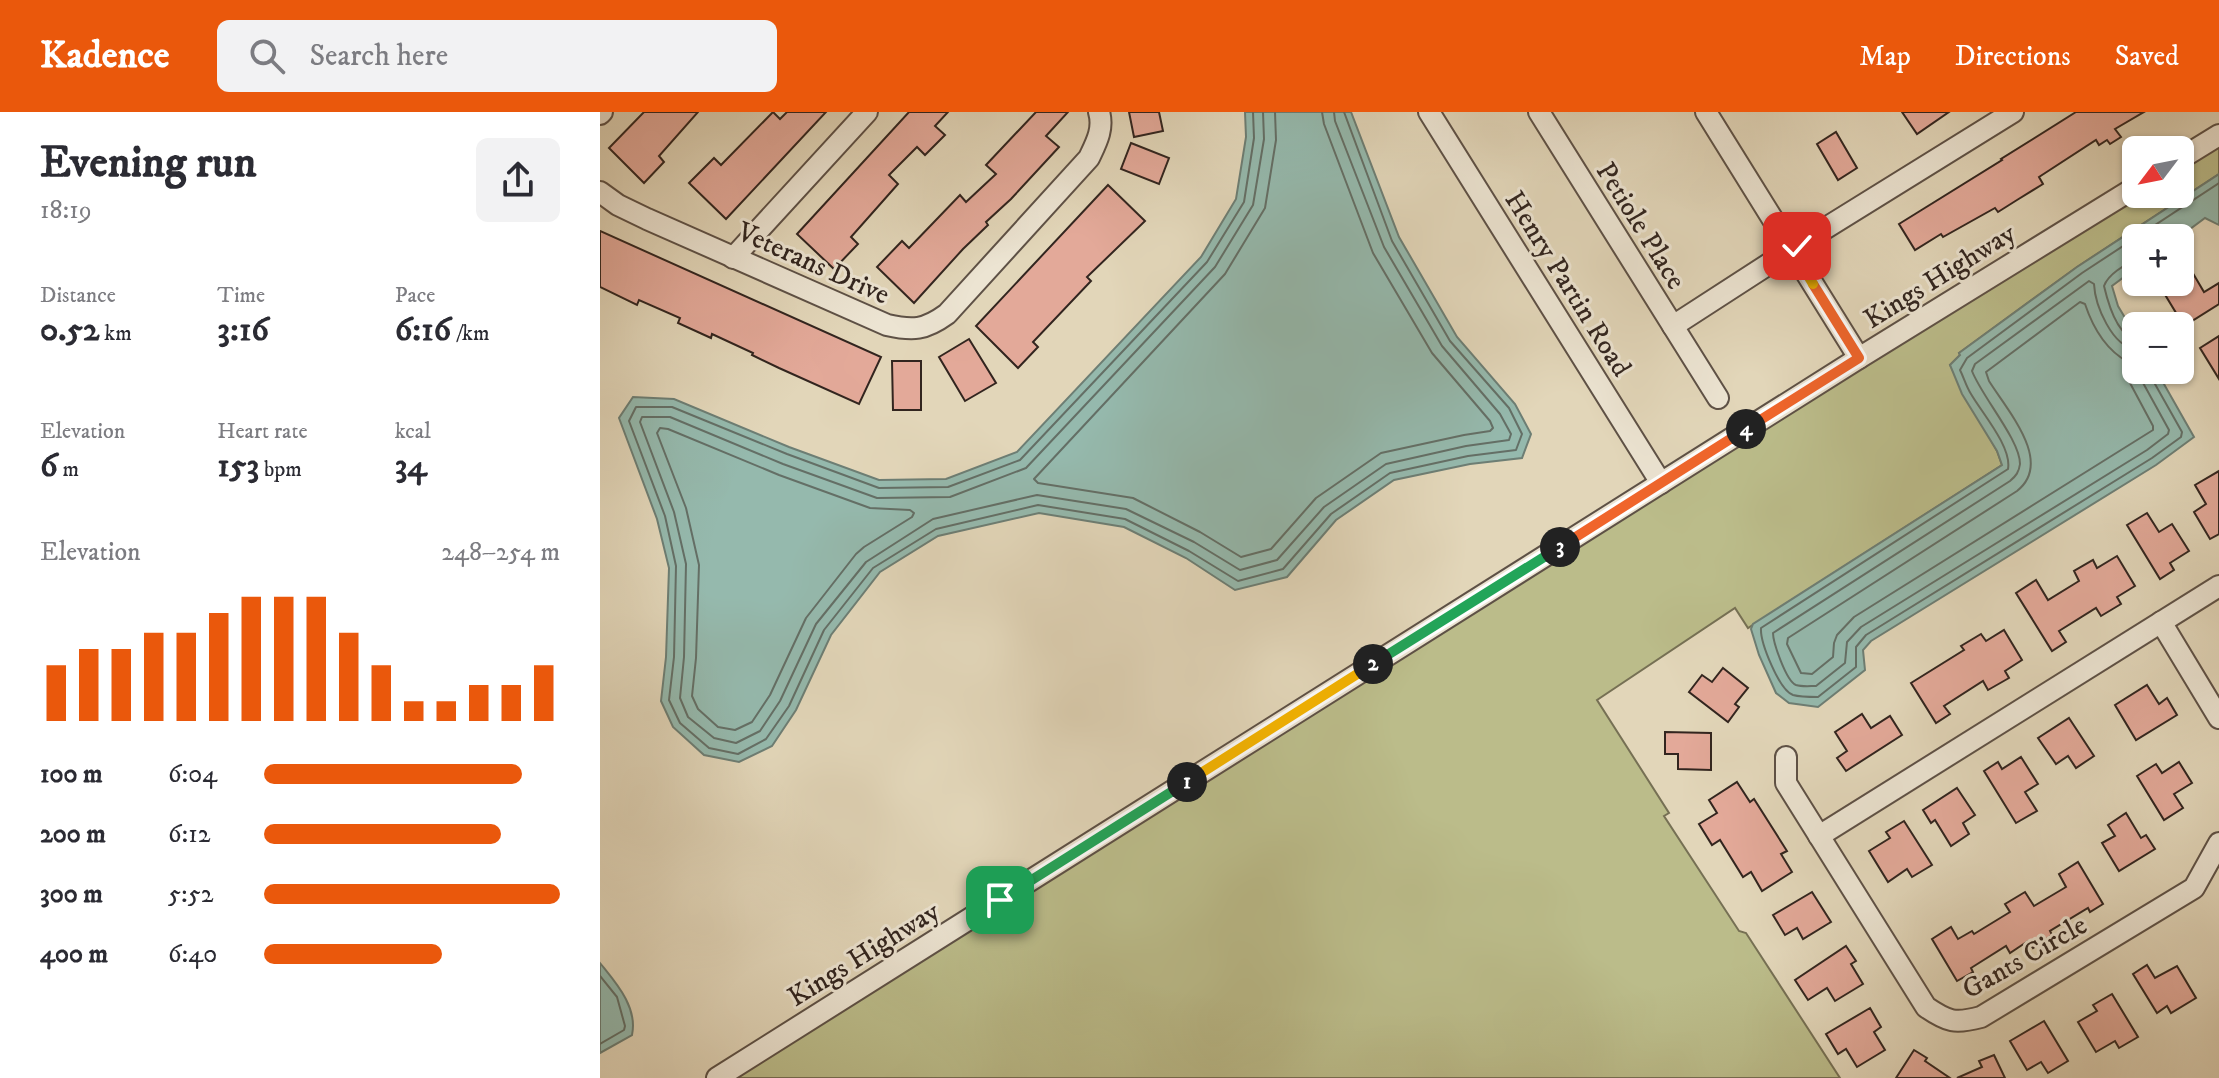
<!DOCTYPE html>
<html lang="en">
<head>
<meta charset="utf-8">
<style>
	body { margin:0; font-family:"IM FELL DW Pica",serif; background:#f2f2f3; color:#2b2b33; height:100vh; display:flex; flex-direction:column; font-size:30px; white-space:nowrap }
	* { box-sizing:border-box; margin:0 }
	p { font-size:26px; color:#7c7c81 }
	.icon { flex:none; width:44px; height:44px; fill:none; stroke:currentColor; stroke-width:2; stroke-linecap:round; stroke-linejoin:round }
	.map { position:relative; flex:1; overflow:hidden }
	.drawer { display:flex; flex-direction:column; background:#fff; width:600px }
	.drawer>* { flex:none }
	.needle { width:52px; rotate:238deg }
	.controls { position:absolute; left:1522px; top:24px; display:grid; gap:16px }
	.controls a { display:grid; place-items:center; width:72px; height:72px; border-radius:12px; background:#fff; box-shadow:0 2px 6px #0004; font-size:40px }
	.pin { position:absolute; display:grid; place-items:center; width:68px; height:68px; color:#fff; margin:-34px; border-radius:16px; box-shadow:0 4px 12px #0006 }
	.km { position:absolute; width:40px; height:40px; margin:-20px; border-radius:50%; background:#222; color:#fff; font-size:22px; line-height:40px; text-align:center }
	.round { display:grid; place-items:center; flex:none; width:84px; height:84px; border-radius:12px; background:#f2f2f3 }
	.headline { display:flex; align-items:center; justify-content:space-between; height:136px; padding:0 40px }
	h1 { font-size:44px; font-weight:800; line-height:60px }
	.stats { display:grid; grid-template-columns:repeat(3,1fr); gap:12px; height:136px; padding:8px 40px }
	.stats div { display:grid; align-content:center }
	.stats b { font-size:34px; font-weight:800 }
	.stats small { font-size:22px; font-weight:400 }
	.stats p { font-size:22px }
	.chart { height:224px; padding:16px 40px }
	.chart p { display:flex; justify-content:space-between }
	.chart svg { width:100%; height:144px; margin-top:8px; stroke:#ea580c; stroke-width:6 }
	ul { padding:0 40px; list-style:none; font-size:26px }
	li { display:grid; grid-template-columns:128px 96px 1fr; align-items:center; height:60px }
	li i { height:20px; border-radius:10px; background:#ea580c }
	header { display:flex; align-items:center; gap:48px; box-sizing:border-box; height:112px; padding:0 40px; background:#ea580c; color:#fff }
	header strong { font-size:38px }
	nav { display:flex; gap:44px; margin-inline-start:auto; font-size:28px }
	.search { width:560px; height:72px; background:#f2f2f3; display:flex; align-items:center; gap:20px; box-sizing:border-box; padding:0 28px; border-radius:12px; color:#7c7c81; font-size:30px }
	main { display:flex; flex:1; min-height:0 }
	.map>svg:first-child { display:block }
	.green { fill:#bbbc8a; stroke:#767054; stroke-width:2 }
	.water { fill:#95b9ad; stroke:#6d7e74; stroke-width:2 }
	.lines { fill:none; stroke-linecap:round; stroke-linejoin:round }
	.shore { stroke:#646f66; stroke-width:2 }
	.building { fill:#e3a999; stroke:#32251f; stroke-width:2 }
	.minor-casing { stroke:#5e5146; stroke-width:24 }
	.minor { stroke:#ece4d2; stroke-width:20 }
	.split-1-casing { stroke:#fff; stroke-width:16 }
	.split-2-casing { stroke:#fff; stroke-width:16 }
	.split-3-casing { stroke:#fff; stroke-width:16 }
	.split-4-casing { stroke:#fff; stroke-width:16 }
	.split-5-casing { stroke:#fff; stroke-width:16 }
	.split-6-casing { stroke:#fff; stroke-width:16 }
	.split-1 { stroke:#22a559; stroke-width:10 }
	.split-2 { stroke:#f5b400; stroke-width:10 }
	.split-3 { stroke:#22a559; stroke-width:10 }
	.split-4 { stroke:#f0652b; stroke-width:10 }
	.split-5 { stroke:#f0652b; stroke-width:10 }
	.split-6 { stroke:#f5b400; stroke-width:10 }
	.labels { text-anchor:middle; stroke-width:6; stroke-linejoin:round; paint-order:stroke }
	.street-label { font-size:28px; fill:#32251f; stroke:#ece4d2 }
</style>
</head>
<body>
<header>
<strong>Kadence</strong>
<div class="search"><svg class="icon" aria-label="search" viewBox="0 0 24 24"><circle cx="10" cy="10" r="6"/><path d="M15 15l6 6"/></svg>Search here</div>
<nav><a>Map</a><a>Directions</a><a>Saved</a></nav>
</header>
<main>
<section class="drawer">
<div class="headline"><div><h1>Evening run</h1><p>18:19</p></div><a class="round"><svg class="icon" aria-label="share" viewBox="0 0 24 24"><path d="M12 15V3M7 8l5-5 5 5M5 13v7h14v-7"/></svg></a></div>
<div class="stats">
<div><p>Distance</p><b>0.52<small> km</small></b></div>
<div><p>Time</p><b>3:16</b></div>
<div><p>Pace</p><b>6:16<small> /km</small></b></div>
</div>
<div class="stats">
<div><p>Elevation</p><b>6<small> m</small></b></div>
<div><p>Heart rate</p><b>153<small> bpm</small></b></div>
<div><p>kcal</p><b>34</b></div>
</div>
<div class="chart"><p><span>Elevation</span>248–254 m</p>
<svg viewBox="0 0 160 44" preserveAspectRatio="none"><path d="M5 44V27M15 44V22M25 44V22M35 44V17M45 44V17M55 44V11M65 44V6M75 44V6M85 44V6M95 44V17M105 44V27M115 44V38M125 44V38M135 44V33M145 44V33M155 44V27"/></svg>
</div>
<ul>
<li><b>100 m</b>6:04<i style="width:87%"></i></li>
<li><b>200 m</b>6:12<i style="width:80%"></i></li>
<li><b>300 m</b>5:52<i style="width:100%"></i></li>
<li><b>400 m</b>6:40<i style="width:60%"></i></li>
</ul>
</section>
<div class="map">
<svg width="1619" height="966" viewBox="0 0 1619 966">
	<rect width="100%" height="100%" fill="#e2d6b9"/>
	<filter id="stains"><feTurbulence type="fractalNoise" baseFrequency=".0025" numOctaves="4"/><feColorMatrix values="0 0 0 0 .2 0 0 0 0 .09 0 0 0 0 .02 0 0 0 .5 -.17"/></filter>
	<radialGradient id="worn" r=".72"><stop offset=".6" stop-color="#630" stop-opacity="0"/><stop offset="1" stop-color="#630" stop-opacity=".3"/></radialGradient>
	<path class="green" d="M1619 33V62L1477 155 1359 241 1360 243 1350 253 1397 339 1402 353 1148 516 1135 496 997 588 1069 701 1064 704 1139 819 1146 821 1240 966H131L1065 378 1540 82H1580V57Z"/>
	<g class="water">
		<path d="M645 0H751L799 125 857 225 915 292 931 322 922 346 870 352 794 368 736 408 687 465 635 478 586 446 524 415 439 401 338 424 280 460 231 523 196 598 172 634 139 650 104 643 73 615 61 589 66 545 69 456 57 407 19 306 33 285 74 287 189 335 279 368 346 367 417 340 601 145 636 87 646 25Z"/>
		<path d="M1619 62V113L1605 106 1578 126H1536V156L1512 174 1518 194 1536 224V258H1556L1594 325 1556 353 1271 529 1263 538 1265 558 1218 595 1189 591 1176 581 1159 543 1151 517 1153 512 1402 353 1397 339 1362 282 1350 253 1360 243 1359 241 1477 155Z"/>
		<path d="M0 851C16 871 38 895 32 923L0 941Z"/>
	</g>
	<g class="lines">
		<g class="shore">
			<path d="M653 0 654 26 644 90 607 150 420 348 348 375 279 376 187 342 72 295H36L29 309 65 404 76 454 74 545 69 588 80 611 109 636 138 642 166 627 189 594 224 518 273 456 336 417 438 393 525 407 589 439 638 469 683 457 731 402 790 361 868 344 916 338 922 322 909 296 850 229 792 129 744 0"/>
			<path d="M663 0 664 27 653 93 615 155 426 356 350 385 277 386 183 352 70 305H42L40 310 74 400 86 452 84 545 80 586 88 605 114 626 136 631 160 619 180 589 216 512 266 450 333 407 437 383 526 397 594 430 640 458 677 448 724 395 786 352 866 334 909 328 911 322 900 302 842 234 784 135 735 9 734 0"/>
			<path d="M675 0 676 28 665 96 625 162 434 367 438 371 533 386 600 420 641 445 671 437 716 386 781 341 864 323 890 319 893 316 890 309 832 241 773 141 724 12 722 0"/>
			<path d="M1536 150C1525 151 1508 163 1504 174 1508 191 1517 224 1536 227"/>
			<path d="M1480 190 1485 192C1493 216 1506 238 1528 250L1530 271 1553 314V318L1254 505 1237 523 1234 531 1233 545 1212 562 1201 561 1187 532 1188 526 1417 379C1454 350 1407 298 1389 269L1386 260Z"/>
			<path d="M1536 237C1512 235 1495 193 1494 172L1489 169 1375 252 1372 259C1382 285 1420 328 1420 352 1419 360 1416 364 1410 369L1173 521C1173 530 1186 569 1196 573 1202 575 1210 574 1216 574L1245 551 1247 530 1261 515 1547 338 1568 322 1569 318 1542 269 1540 258"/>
			<path d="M1550 258 1551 265 1582 320 1581 325 1552 346 1266 523 1256 535V555L1218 585C1211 585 1200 585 1193 583 1179 578 1160 530 1161 516L1408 357C1412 335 1382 301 1371 282 1366 274 1364 266 1360 258L1367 246 1482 161 1619 71"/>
			<path d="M60 316 68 317 179 363 270 396 310 398 314 401 312 405 264 435 256 442 206 506 170 583 152 610 135 618 118 615 98 597 92 584 96 546 99 453 86 396 57 321Z"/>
			<path d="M0 864 17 885 25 914 24 918 0 932"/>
		</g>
	</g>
	<g class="building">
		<path d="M44 0H98L59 44 64 50 44 71 9 36Z"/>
		<path d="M173 0 180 7 187 0H226L126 107 89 71 114 46 121 53Z"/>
		<path d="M309 0H348L335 14 345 23 325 43 317 35 289 63 298 72 251 125 258 132 234 157 197 122Z"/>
		<path d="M436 0H468L446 24 459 35 411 87 386 110 388 113 363 137 314 191 277 155 302 129 309 136 360 83 366 90 396 62 386 53Z"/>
		<path d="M529 0H559L563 19 534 25Z"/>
		<path d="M1302 0H1349L1317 22Z"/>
		<path d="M1476 0H1544L1515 17 1521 25 1510 32 1507 28 1499 33 1496 28 1439 65 1443 72 1417 88 1398 100 1395 96 1343 125 1341 122 1315 138 1299 112 1402 48 1401 47Z"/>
		<path d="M1236 20 1257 56 1238 68 1217 32Z"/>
		<path d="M531 31 569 46 559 72 521 57Z"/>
		<path d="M508 73 545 109 487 165 491 169 433 230 438 235 418 256 376 214Z"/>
		<path d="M0 119 281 245 259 292 179 256 152 243 153 241 112 222 111 226 78 211 80 206 39 188 37 193 0 175Z"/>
		<path d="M1591 158 1604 180 1619 171V192L1584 214 1561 176 1571 170H1580V165Z"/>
		<path d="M1619 224V267L1600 236Z"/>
		<path d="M369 227 396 271 365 289 339 245Z"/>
		<path d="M292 249H321V298H293Z"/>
		<path d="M1619 359V422L1610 427 1594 400 1606 392 1595 373Z"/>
		<path d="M1547 401 1559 420 1572 412 1589 439 1570 451 1574 458 1560 467 1527 413Z"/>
		<path d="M1517 444 1535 474 1517 485 1521 492 1501 504 1496 496 1459 519 1466 530 1452 539 1416 481 1436 468 1448 488 1479 469 1474 459 1493 448 1497 456Z"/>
		<path d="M1404 518 1422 548 1405 559 1409 566 1388 578 1383 569 1344 594 1350 602 1336 611 1311 571 1364 538 1361 534 1381 522 1386 529Z"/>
		<path d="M1123 556 1148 576 1135 592 1139 595 1128 610 1089 580 1102 563 1112 570Z"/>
		<path d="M1547 573 1559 592 1567 586 1577 603 1536 628 1515 593Z"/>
		<path d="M1262 602 1271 616 1290 604 1302 623 1246 659 1237 646 1247 639 1235 620Z"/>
		<path d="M1469 606 1494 644 1476 656 1468 644 1456 652 1438 626Z"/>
		<path d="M1065 620 1111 621V658L1078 657V642H1065Z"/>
		<path d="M1421 645 1438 672 1425 680 1437 699 1416 711 1384 659 1398 650 1402 657Z"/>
		<path d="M1579 650 1592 671 1574 682 1583 696 1564 708 1537 664 1556 652 1562 661Z"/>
		<path d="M1137 670 1150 690 1154 687 1187 739 1181 742 1192 760 1162 779 1151 760 1143 765 1120 728 1112 733 1099 712 1117 701 1109 688Z"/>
		<path d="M1357 676 1375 703 1363 711 1369 722 1351 734 1335 708 1331 711 1323 698Z"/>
		<path d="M1526 701 1541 726 1546 723 1555 737 1519 759 1502 731 1515 724 1508 713Z"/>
		<path d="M1304 709 1332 753 1312 765 1307 757 1288 770 1269 739 1290 726 1286 720Z"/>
		<path d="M1478 750 1503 792 1490 800 1488 796 1450 819 1452 823 1433 836 1428 829 1410 841 1406 834 1371 856 1373 860 1357 869 1332 827 1351 815 1358 827 1372 819 1374 822 1410 800 1405 792 1425 780 1434 794 1466 775 1459 762Z"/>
		<path d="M1212 780 1231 810 1203 827 1197 816 1185 823 1173 803Z"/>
		<path d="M1246 834 1256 849 1251 852 1263 872 1235 889 1227 876 1208 888 1195 868Z"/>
		<path d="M1547 853 1555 866 1577 854 1596 886 1571 901 1567 894 1557 901 1533 862Z"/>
		<path d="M1512 882 1538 925 1519 936 1515 929 1496 940 1478 910 1497 899 1493 893Z"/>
		<path d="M1270 896 1281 915 1274 920 1285 938 1257 955 1246 937 1238 942 1226 922Z"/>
		<path d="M1444 909 1468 949 1448 961 1441 950 1427 958 1410 929Z"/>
		<path d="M1314 938 1327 946 1325 949 1350 966H1296Z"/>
		<path d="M1394 943 1405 966H1357L1382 955 1379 949Z"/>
	</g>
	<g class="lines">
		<defs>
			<g id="minor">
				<path d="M829 0 1061 371"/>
				<path d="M939 0 1118 286"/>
				<path d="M1106 0 1259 246"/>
				<path d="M0 2 2 0"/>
				<path d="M1580 47 1619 23"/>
				<path d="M0 80 18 93 47 107 287 213C313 219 325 218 347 202L489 46C496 31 504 17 499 0"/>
				<path d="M133 146 267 0"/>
				<path d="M1073 214 1192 137 1413 0"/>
				<path d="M1561 510 1619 606"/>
				<path d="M1186 645V671L1326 895C1348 910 1355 912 1381 905L1594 776 1619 731"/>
				<path d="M1219 724 1619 474"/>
				<path d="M117 966 1259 246 1536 75"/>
			</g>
		</defs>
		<use href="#minor" class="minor-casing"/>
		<use href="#minor" class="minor"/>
	</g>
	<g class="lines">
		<defs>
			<path id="split-1" d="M400 788 587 670"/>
			<path id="split-2" d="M587 670 773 552"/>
			<path id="split-3" d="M773 552 960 435"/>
			<path id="split-4" d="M960 435 1146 317"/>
			<path id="split-5" d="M1146 317 1259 246 1213 172"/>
			<path id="split-6" d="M1197 134 1192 137 1213 172"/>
		</defs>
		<use href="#split-1" class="split-1-casing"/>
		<use href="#split-2" class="split-2-casing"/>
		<use href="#split-3" class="split-3-casing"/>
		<use href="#split-4" class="split-4-casing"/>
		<use href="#split-5" class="split-5-casing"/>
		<use href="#split-6" class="split-6-casing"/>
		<use href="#split-1" class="split-1"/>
		<use href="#split-2" class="split-2"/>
		<use href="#split-3" class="split-3"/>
		<use href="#split-4" class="split-4"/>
		<use href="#split-5" class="split-5"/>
		<use href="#split-6" class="split-6"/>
	</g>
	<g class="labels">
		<g class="street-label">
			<text transform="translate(1042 113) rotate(58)" y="10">Petiole Place</text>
			<text transform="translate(214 150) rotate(24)" y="10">Veterans Drive</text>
			<text transform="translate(1339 163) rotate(-32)" y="10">Kings Highway</text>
			<text transform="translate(969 171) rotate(58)" y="10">Henry Partin Road</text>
			<text transform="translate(263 841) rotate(-32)" y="10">Kings Highway</text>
			<text transform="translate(1424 844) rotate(-30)" y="10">Gants Circle</text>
		</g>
	</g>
	<rect width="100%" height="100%" filter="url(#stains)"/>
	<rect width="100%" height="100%" fill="url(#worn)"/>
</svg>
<div class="controls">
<a><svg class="needle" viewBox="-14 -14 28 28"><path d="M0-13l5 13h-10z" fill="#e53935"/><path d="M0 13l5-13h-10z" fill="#7c7c81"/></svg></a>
<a>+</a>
<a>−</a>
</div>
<div class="pin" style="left:400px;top:788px;background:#1e9e55"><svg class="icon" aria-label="arrive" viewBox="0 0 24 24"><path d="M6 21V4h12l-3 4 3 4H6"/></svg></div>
<div class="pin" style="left:1197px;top:134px;background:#d93025"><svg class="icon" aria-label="check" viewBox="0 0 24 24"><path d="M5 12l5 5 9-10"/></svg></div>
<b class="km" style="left:587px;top:670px">1</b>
<b class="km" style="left:773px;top:552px">2</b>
<b class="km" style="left:960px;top:435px">3</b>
<b class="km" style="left:1146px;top:317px">4</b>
</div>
</main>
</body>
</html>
